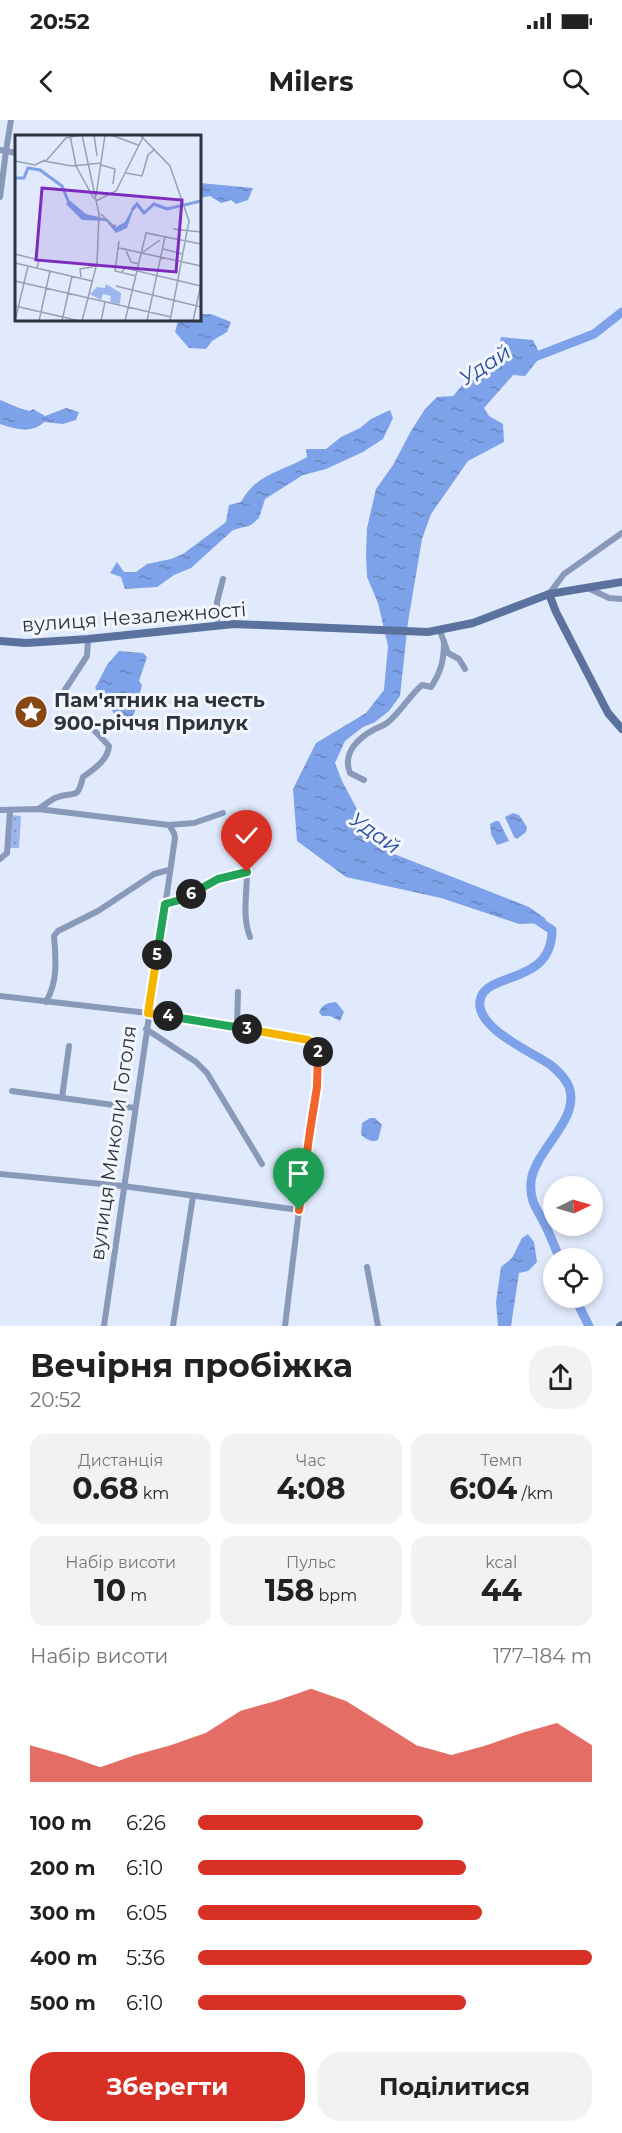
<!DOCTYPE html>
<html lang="uk">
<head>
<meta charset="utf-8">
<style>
	body { margin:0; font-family:Montserrat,sans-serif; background:#f2f2f2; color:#222; height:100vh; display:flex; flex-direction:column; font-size:22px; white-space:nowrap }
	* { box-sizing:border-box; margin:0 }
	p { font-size:20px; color:#767676 }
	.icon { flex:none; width:33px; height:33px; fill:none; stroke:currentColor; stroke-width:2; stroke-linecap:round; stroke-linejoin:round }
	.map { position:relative; height:1206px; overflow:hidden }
	.panel { display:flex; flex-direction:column; background:#fff; flex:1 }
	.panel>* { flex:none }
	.needle { width:39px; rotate:85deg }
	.buttons { position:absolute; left:543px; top:1056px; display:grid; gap:12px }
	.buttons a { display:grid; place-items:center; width:60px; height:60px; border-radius:50%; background:#fff; box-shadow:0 3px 9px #0003; font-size:30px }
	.pin { position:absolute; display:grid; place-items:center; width:51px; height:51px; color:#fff; margin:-62px -26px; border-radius:50% 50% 50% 0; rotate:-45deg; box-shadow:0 0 6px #0007 }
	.pin .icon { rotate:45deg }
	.km { position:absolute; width:30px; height:30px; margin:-15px; border-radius:50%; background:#222; color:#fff; font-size:16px; line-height:30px; text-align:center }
	.round { display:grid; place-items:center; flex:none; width:63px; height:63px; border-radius:24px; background:#f2f2f2 }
	.summary { display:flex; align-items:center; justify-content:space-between; height:102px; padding:0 30px }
	h1 { font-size:33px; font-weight:700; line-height:45px }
	.figures { display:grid; grid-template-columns:repeat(3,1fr); gap:9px; height:102px; padding:6px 30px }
	.figures div { display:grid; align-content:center; border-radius:15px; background:#f2f2f2; text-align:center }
	.figures b { font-size:30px; font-weight:700 }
	.figures small { font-size:16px; font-weight:400 }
	.figures p { font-size:16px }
	.chart { height:168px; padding:12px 30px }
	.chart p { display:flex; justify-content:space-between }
	.chart svg { width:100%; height:108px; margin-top:6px; fill:#d93025; opacity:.7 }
	.primary-button { display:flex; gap:12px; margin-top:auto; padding:12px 30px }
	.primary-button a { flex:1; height:69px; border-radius:24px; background:#d93025; color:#fff; font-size:24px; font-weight:700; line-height:69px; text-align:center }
	.primary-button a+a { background:#f2f2f2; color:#222 }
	ul { padding:0 30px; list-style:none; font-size:20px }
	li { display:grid; grid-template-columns:96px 72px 1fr; align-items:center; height:45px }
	li i { height:15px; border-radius:8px; background:#d93025 }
	.status { display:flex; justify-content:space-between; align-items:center; height:42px; padding:0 30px; background:#fff; direction:ltr }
	.status svg { height:16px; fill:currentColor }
	header { display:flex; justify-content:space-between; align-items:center; height:78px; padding:0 30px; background:#fff; font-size:27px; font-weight:700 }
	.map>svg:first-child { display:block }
	.grass { fill:url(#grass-dots) }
	.water { fill:url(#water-ripples) }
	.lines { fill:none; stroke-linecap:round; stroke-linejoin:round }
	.river { stroke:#7ea2e9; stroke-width:9 }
	.street { stroke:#8999b9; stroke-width:6 }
	.secondary { stroke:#5b729f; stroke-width:8 }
	.split-1-casing { stroke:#fff; stroke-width:12 }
	.split-2-casing { stroke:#fff; stroke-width:12 }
	.split-3-casing { stroke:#fff; stroke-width:12 }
	.split-4-casing { stroke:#fff; stroke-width:12 }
	.split-5-casing { stroke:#fff; stroke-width:12 }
	.split-6-casing { stroke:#fff; stroke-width:12 }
	.split-7-casing { stroke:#fff; stroke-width:12 }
	.split-1 { stroke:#f0652b; stroke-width:8 }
	.split-2 { stroke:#f0652b; stroke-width:8 }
	.split-3 { stroke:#f5b400; stroke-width:8 }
	.split-4 { stroke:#22a559; stroke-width:8 }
	.split-5 { stroke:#f5b400; stroke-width:8 }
	.split-6 { stroke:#22a559; stroke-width:8 }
	.split-7 { stroke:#22a559; stroke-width:8 }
	.labels { text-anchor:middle; stroke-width:6; stroke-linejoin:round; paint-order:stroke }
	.street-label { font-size:20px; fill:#2d333f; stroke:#f3f7fd }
	.poi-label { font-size:20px; font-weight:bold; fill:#2d333f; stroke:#f3f7fd; text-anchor:start }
	.water-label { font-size:21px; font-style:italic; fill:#284da0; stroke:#f3f7fd }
	.inset-river { fill:none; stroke:#7ea2e9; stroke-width:3 }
	.inset-road { fill:none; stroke:#98a1b0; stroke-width:1.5 }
	.view { fill:#7b2cbf; fill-opacity:0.15; stroke:#7b2cbf; stroke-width:3 }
	.inset-edge { fill:none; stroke:#2d333f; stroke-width:3 }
</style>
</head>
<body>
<div class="status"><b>20:52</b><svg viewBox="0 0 49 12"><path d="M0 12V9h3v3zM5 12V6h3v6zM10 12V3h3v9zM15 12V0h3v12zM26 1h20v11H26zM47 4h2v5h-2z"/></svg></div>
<header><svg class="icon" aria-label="back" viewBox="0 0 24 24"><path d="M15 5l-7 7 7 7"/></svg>Milers<svg class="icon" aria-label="search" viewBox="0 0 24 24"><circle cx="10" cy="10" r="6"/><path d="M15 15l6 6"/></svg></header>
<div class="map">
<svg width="622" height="1206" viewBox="0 0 622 1206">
	<defs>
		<pattern id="grass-dots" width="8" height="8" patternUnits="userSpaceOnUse" patternTransform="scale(1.5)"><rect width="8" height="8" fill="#9cb7ee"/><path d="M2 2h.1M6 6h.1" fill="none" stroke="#8095c2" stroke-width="1.8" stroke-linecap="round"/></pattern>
		<pattern id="water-ripples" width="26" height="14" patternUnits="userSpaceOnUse" patternTransform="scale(1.5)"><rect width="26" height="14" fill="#7ea2e9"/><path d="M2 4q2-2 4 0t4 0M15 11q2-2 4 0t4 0" fill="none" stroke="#6885be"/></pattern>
	</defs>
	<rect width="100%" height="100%" fill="#e0eafc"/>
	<path class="grass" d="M12 695 21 696 19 728H9Z"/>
	<g class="water">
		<path d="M200 63 253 68 248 80 236 84 231 80 221 83 210 76 200 78Z"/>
		<path d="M200 194H211L231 202 227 212 212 221 206 229 189 228 175 212 178 201 168 200H200Z"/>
		<path d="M501 217 533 220 541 236 525 256 513 255 484 288 489 296 503 304 504 322 468 341 431 394 422 419 408 502 400 576 389 591 375 602 363 607 345 621 335 643 342 661 374 721 394 734 529 787 546 799 543 803 519 804 441 778 346 757 297 721 293 669 316 623 366 593 384 570 388 526 378 483 367 457 366 435 367 408 376 369 393 345 411 311 425 289 437 277 453 276 471 255 493 249Z"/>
		<path d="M0 280C11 284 19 289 30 291L33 289 45 296 66 288 79 292 76 300 63 304 44 302C32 314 15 309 0 304Z"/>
		<path d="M390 290 393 298 383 319 363 332 326 349 303 355 265 379 259 398 251 405 233 410 191 448 174 455 157 467 125 469 121 457 110 453 117 442 124 452H136L147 444 171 439 183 434 226 402 229 385 241 382C257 353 279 353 307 337L306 329H326L341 317 360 308 371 299Z"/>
		<path d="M119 531 143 533 147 537 139 561 142 565C138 579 136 596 126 607L118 603 112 590 95 568 107 545Z"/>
		<path d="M513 693 519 695 527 707 526 712 517 719 514 717 505 697Z"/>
		<path d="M496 701H499L509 721 497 725 491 714 490 704Z"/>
		<path d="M336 882 344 892 340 901 330 896H322L319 892C323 884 327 883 336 882Z"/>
		<path d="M370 998H375L382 1005 378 1020C372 1023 365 1019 361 1014L362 1003Z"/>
		<path d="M528 1114 534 1122 537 1142 528 1151 519 1153 511 1206H498L496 1182 501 1147 512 1138 522 1118Z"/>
	</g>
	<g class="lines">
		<g class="river">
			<path d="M532 238 594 214 622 192"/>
			<path d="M534 798 552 810C552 864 490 852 481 877 470 907 535 933 552 946 559 952 566 959 569 967 581 1000 534 1030 531 1062 529 1084 540 1092 547 1109 552 1119 555 1129 560 1138"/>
			<path d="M575 1178 589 1206"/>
		</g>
		<g class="street">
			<path d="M0 30 6 31 11 0"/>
			<path d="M0 77 6 31 16 33"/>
			<path d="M590 469 609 478 622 479"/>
			<path d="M549 474 564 454 622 413"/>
			<path d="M217 506V482L223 459"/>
			<path d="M440 511 448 533 459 539 465 549"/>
			<path d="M59 579 87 536 88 519"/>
			<path d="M364 660 350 653C342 633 358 618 375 609 379 607 383 606 387 603 401 592 409 576 422 565L431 567C441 552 444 540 444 522"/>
			<path d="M38 689C44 686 49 681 55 678 75 670 77 682 83 657 94 649 108 640 109 626L90 606"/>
			<path d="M0 690 38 689 169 705 194 703 223 693"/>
			<path d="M0 739 7 733 10 691"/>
			<path d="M165 784 180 780 218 759 247 752C247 774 242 797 250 817"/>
			<path d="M0 876 148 893 308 920 316 925 318 931 317 967 299 1090 285 1206"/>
			<path d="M46 882C58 861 56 840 54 816L58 811 98 791 154 754 169 750"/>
			<path d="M237 907 238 872"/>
			<path d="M146 909 196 942 207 953 262 1044"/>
			<path d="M12 971 135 988"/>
			<path d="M62 978 69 926"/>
			<path d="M0 1054 123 1066 299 1090"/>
			<path d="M367 1147 378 1206"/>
			<path d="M104 1206 175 718 174 713 169 705"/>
			<path d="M173 1206 193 1076"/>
		</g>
		<g class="secondary">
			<path d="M549 474 556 492 608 593 622 609"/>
			<path d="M0 521 26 523 88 519 234 504 428 512 473 503 549 474 622 462"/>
			<path d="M620 1206 622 1205"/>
		</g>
	</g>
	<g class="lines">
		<defs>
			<path id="split-1" d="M299 1090 310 1011"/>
			<path id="split-2" d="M310 1011 317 967 318 932"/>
			<path id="split-3" d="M247 909 308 920 316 925 318 932"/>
			<path id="split-4" d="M168 896 247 909"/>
			<path id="split-5" d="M157 835 148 893 168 896"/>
			<path id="split-6" d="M157 835 165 784 180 780 191 774"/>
			<path id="split-7" d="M191 774 218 759 247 752"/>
		</defs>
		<use href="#split-1" class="split-1-casing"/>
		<use href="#split-2" class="split-2-casing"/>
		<use href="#split-3" class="split-3-casing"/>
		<use href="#split-4" class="split-4-casing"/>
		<use href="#split-5" class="split-5-casing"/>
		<use href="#split-6" class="split-6-casing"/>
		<use href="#split-7" class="split-7-casing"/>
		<use href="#split-1" class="split-1"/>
		<use href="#split-2" class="split-2"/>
		<use href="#split-3" class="split-3"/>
		<use href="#split-4" class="split-4"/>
		<use href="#split-5" class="split-5"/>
		<use href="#split-6" class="split-6"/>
		<use href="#split-7" class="split-7"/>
	</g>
	<defs>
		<symbol id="sight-disc" viewBox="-11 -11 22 22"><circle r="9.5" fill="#884712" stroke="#f3f7fd"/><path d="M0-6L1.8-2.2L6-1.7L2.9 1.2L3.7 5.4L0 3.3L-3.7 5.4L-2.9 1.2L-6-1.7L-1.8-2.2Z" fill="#fff"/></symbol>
	</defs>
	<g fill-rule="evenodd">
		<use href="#sight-disc" x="12" y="573" width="38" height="38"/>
	</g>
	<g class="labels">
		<g class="street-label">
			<text transform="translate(134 497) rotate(-4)" y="7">вулиця Незалежності</text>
			<text transform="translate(113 1023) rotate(-82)" y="7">вулиця Миколи Гоголя</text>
		</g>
		<g class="poi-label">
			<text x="54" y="587">Пам'ятник на честь<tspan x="54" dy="23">900-річчя Прилук</tspan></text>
		</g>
		<g class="water-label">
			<text transform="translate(485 245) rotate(-33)" y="7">Удай</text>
			<text transform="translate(375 713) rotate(35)" y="7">Удай</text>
		</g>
	</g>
	<g transform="translate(15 15)">
		<rect width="186" height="186" fill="#e0eafc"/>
		<path d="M91 149 106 158 105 169 95 167 96 161 88 159 86 165 75 159 82 152 90 153Z" fill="#9cb7ee"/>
		<path d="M54 65 71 79 92 84 101 92 110 87 119 70V73L112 93 101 98 91 86 67 85 51 69Z" fill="#7ea2e9"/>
		<path class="inset-river" d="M0 43H9L13 33 25 35 47 51 54 68M117 75 122 69 129 78 139 69 152 74 186 66"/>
		<path class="inset-road" d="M55 0 61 31 79 64M67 0 84 79 82 128 73 163M79 0 82 21M96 0 123 10M125 0 155 31 174 86 155 186M0 26 20 30 30 25M29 26 57 31 86 28M31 26 51 3 67 0M86 30 100 34 98 49M111 38 127 41 133 20 140 14M81 61 90 0M81 66 101 56 129 0M86 79 98 91 101 90M158 94 186 97M104 106 100 136 121 141M104 113 186 131M110 113 116 127 124 129M148 114 168 119M128 117 145 105M0 119 24 125 22 133M0 128 77 146M107 137 110 133 186 151M66 142 65 134 81 131M0 146 156 182M101 151 186 172M0 171 65 186M0 186 13 131M24 186 35 136M47 186 57 141M67 186 73 163M86 186 90 167M110 186 131 98 186 109M132 186 150 102M178 186 186 149"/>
		<path class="view" d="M27 53 167 65 161 137 21 125Z"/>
		<rect width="186" height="186" class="inset-edge"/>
	</g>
</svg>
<div class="buttons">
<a><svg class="needle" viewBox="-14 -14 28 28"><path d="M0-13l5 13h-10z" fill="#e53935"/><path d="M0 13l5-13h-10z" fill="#767676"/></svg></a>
<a><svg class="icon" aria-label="locate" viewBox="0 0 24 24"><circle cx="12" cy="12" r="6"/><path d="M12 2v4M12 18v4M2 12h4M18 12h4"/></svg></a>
</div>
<div class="pin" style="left:299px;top:1090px;background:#1e9e55"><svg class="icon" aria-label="arrive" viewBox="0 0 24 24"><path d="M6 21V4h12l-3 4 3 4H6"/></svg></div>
<div class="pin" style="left:247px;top:752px;background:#d93025"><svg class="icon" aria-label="check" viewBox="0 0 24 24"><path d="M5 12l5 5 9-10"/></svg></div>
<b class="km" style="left:318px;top:932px">2</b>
<b class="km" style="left:247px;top:909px">3</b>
<b class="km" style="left:168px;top:896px">4</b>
<b class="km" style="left:157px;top:835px">5</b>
<b class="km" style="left:191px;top:774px">6</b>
</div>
<section class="panel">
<div class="summary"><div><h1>Вечірня пробіжка</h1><p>20:52</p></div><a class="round"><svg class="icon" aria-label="share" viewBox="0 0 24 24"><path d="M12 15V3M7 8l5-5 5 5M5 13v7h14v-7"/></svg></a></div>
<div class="figures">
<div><p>Дистанція</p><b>0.68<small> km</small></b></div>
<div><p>Час</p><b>4:08</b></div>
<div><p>Темп</p><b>6:04<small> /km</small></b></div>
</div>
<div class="figures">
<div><p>Набір висоти</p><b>10<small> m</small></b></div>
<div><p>Пульс</p><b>158<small> bpm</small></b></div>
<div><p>kcal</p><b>44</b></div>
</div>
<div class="chart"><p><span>Набір висоти</span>177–184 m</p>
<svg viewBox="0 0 160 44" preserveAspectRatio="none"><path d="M0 44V29L10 33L20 38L30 33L40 29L50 24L60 15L70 11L80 6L90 11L100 20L110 29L120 33L130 29L140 24L150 20L160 29V44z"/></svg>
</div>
<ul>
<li><b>100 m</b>6:26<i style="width:57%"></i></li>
<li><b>200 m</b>6:10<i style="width:68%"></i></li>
<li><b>300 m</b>6:05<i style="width:72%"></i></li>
<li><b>400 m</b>5:36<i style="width:100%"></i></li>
<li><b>500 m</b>6:10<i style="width:68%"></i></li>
</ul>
<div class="primary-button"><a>Зберегти</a><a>Поділитися</a></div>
</section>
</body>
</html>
